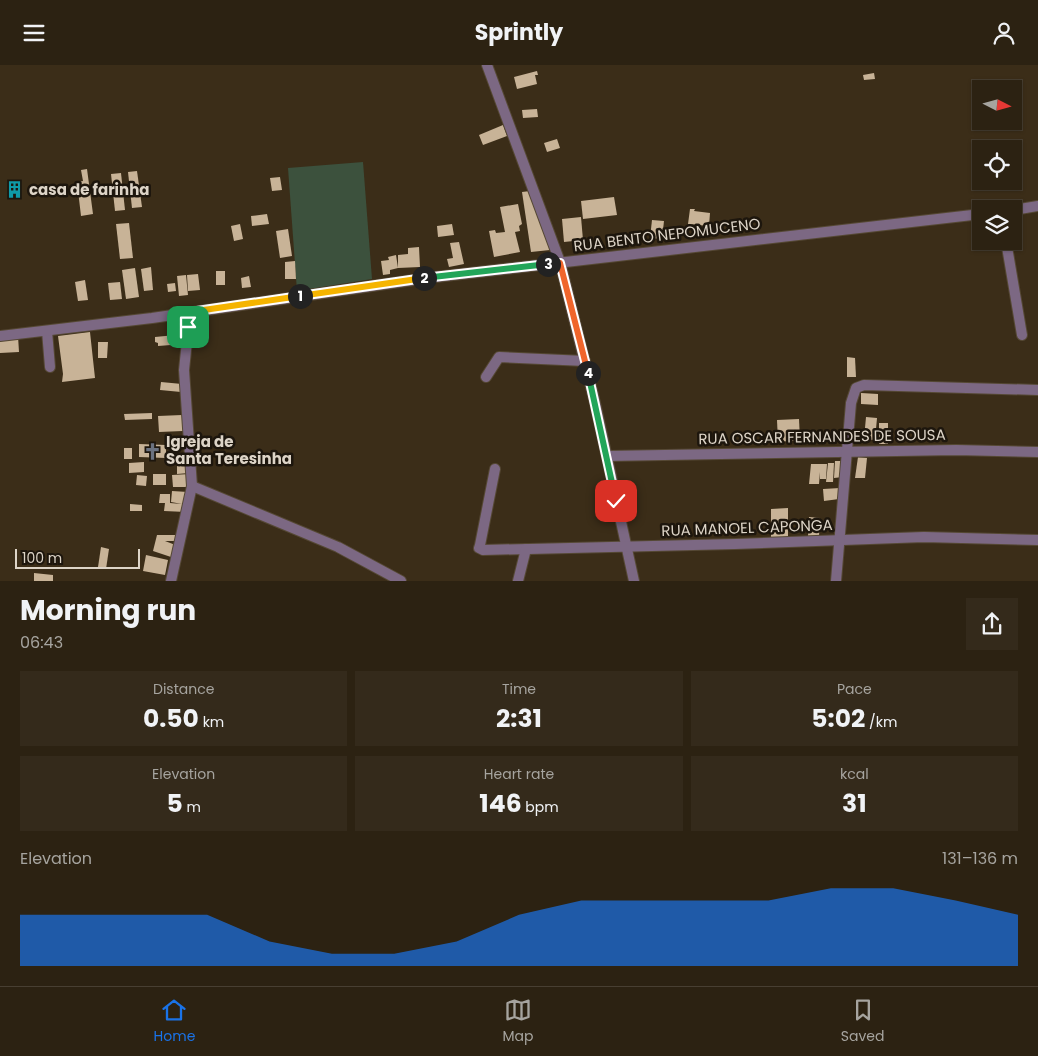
<!DOCTYPE html>
<html lang="en">
<head>
<meta charset="utf-8">
<style>
	body { margin:0; font-family:Poppins,sans-serif; background:#342a1b; color:#f1f3f6; height:100vh; display:flex; flex-direction:column; font-size:19px; white-space:nowrap }
	* { box-sizing:border-box; margin:0 }
	p { font-size:16px; color:#a6a49f }
	.icon { flex:none; width:28px; height:28px; fill:none; stroke:currentColor; stroke-width:2; stroke-linecap:round; stroke-linejoin:round }
	.map { position:relative; height:516px; overflow:hidden }
	.panel { display:flex; flex-direction:column; background:#2c2212; flex:1 }
	.panel>* { flex:none }
	.needle { width:32px; rotate:96deg }
	.fabs { position:absolute; left:972px; top:15px; display:grid; gap:10px }
	.fabs a { display:grid; place-items:center; width:50px; height:50px; border-radius:0px; background:#2c2212; box-shadow:0 1px 4px #0004,0 0 0 1px #483f32; font-size:25px }
	.scale { position:absolute; left:15px; bottom:12px; width:125px; box-sizing:border-box; padding-left:5px; border:2px solid #ddd4c7; border-top:0; font-size:14px; line-height:18px; white-space:nowrap; color:#ddd4c7; -webkit-text-stroke:4px #1d160d; paint-order:stroke }
	.pin { position:absolute; display:grid; place-items:center; width:42px; height:42px; color:#fff; margin:-21px; border-radius:10px; box-shadow:0 2px 8px #0006 }
	.km { position:absolute; width:25px; height:25px; margin:-12px; border-radius:50%; background:#222; color:#fff; font-size:14px; line-height:25px; text-align:center }
	.round { display:grid; place-items:center; flex:none; width:52px; height:52px; border-radius:0px; background:#342a1b }
	.summary { display:flex; align-items:center; justify-content:space-between; height:85px; padding:0 20px }
	h1 { font-size:28px; font-weight:700; line-height:38px }
	.stats { display:grid; grid-template-columns:repeat(3,1fr); gap:8px; height:85px; padding:5px 20px }
	.stats div { display:grid; align-content:center; border-radius:0px; background:#342a1b; text-align:center }
	.stats b { font-size:25px; font-weight:700 }
	.stats small { font-size:14px; font-weight:400 }
	.stats p { font-size:14px }
	.chart { height:140px; padding:10px 20px }
	.chart p { display:flex; justify-content:space-between }
	.chart svg { width:100%; height:90px; margin-top:5px; fill:#1a73e8; opacity:.7 }
	header { display:flex; justify-content:space-between; align-items:center; height:65px; padding:0 20px; background:#2c2212; font-size:22px; font-weight:700 }
	.tab-bar { display:flex; justify-content:space-around; align-items:center; height:70px; border-top:1px solid #483f32; background:#2c2212; font-size:14px; color:#a6a49f }
	.tab-bar a { display:grid; justify-items:center; gap:2px }
	.tab-bar .active { color:#1a73e8 }
	.map>svg:first-child { display:block }
	.green { fill:#3c513d }
	.building { fill:#c8b397 }
	.lines { fill:none; stroke-linecap:round; stroke-linejoin:round }
	.minor-casing { stroke:#554834; stroke-width:12 }
	.minor { stroke:#7c6883; stroke-width:10 }
	.split-1-casing { stroke:#fff; stroke-width:10 }
	.split-2-casing { stroke:#fff; stroke-width:10 }
	.split-3-casing { stroke:#fff; stroke-width:10 }
	.split-4-casing { stroke:#fff; stroke-width:10 }
	.split-5-casing { stroke:#fff; stroke-width:10 }
	.split-1 { stroke:#f5b400; stroke-width:6 }
	.split-2 { stroke:#f5b400; stroke-width:6 }
	.split-3 { stroke:#22a559; stroke-width:6 }
	.split-4 { stroke:#f0652b; stroke-width:6 }
	.split-5 { stroke:#22a559; stroke-width:6 }
	.labels { text-anchor:middle; stroke-width:5; stroke-linejoin:round; paint-order:stroke }
	.poi-label { font-size:15px; font-weight:bold; fill:#ddd4c7; stroke:#1d160d; text-anchor:start }
	.street-label { font-size:15px; fill:#ddd4c7; stroke:#1d160d }
</style>
</head>
<body>
<header><svg class="icon" aria-label="menu" viewBox="0 0 24 24"><path d="M4 6h16M4 12h16M4 18h16"/></svg>Sprintly<svg class="icon" aria-label="person" viewBox="0 0 24 24"><circle cx="12" cy="8" r="4"/><path d="M4 21q1-7 8-7t8 7"/></svg></header>
<div class="map">
<svg width="1038" height="516" viewBox="0 0 1038 516">
	<rect width="100%" height="100%" fill="#3b2d18"/>
	<path class="green" d="M363 97 372 214 297 226 288 103Z"/>
	<g class="building">
		<path d="M537 6 538 10H535L537 19 517 24 514 12Z"/>
		<path d="M874 8 875 14 864 15 863 10Z"/>
		<path d="M537 44 538 52 523 53 522 45Z"/>
		<path d="M503 60 507 71 483 80 479 70Z"/>
		<path d="M557 74 560 83 547 87 544 78Z"/>
		<path d="M87 104 93 149 81 151 77 117 83 116 81 105Z"/>
		<path d="M137 106 142 142 132 143 128 107Z"/>
		<path d="M121 108 125 145 115 146 111 109Z"/>
		<path d="M280 112 282 125 272 126 270 113Z"/>
		<path d="M10 116 21 117 20 133 9 132Z"/>
		<path d="M530 126 550 185 531 187 522 127Z"/>
		<path d="M614 132 617 150 583 154 581 136Z"/>
		<path d="M518 139 522 159 519 161 520 166 515 167 520 187 494 192 489 166 495 165 496 168 505 167 500 142Z"/>
		<path d="M690 144H695L694 146 710 148 709 161 688 159Z"/>
		<path d="M267 149 269 159 252 161 251 151Z"/>
		<path d="M581 152 583 175 564 177 562 154Z"/>
		<path d="M652 155 664 156 662 174 650 173Z"/>
		<path d="M129 158 133 193 120 194 116 159Z"/>
		<path d="M240 159 243 174 234 176 231 161Z"/>
		<path d="M452 159 454 170 438 172 437 161Z"/>
		<path d="M288 164 292 191 280 193 276 166Z"/>
		<path d="M459 177 464 199 449 202 447 194 453 193 450 178Z"/>
		<path d="M419 182 420 202 398 203V190L408 189V183Z"/>
		<path d="M396 190 398 203 390 205V209L383 210 381 196 389 195 388 192Z"/>
		<path d="M295 196 296 214H285V197Z"/>
		<path d="M151 202 153 225 144 226 141 204Z"/>
		<path d="M135 203 139 232 126 234 122 205Z"/>
		<rect x="216" y="206" width="9" height="14"/>
		<path d="M198 209 200 225 188 226 187 210Z"/>
		<path d="M186 210 188 230 179 231 177 211Z"/>
		<path d="M249 211 251 222 242 223 241 213Z"/>
		<path d="M85 215 88 235 78 236 75 217Z"/>
		<path d="M120 217 122 234 110 235 108 218Z"/>
		<path d="M175 218 176 226 168 227 167 219Z"/>
		<path d="M175 255H186V267H171V258L175 259Z"/>
		<path d="M90 267 95 313 62 317 63 309 58 271Z"/>
		<path d="M186 269 184 279 158 281V278L155 277V272Z"/>
		<path d="M18 271 19 287 0 288V273Z"/>
		<path d="M98 277H108L107 293H98Z"/>
		<path d="M847 292 855 293 856 312H847Z"/>
		<path d="M161 317 182 319 181 327 160 325Z"/>
		<path d="M861 328 878 329V340L861 339Z"/>
		<path d="M152 348V354L125 355 124 349Z"/>
		<path d="M182 350 183 366 159 367 158 351Z"/>
		<path d="M866 352 877 353 875 375 864 374Z"/>
		<path d="M799 354 800 375 778 377 777 355Z"/>
		<rect x="879" y="358" width="9" height="21"/>
		<path d="M139 379 166 380V393L139 392Z"/>
		<rect x="124" y="383" width="8" height="11"/>
		<path d="M858 392 867 393 865 413H855Z"/>
		<path d="M177 395H185L186 401H189V408L177 409Z"/>
		<path d="M835 396H844L843 412 834 413Z"/>
		<path d="M144 397V407L129 408V398Z"/>
		<path d="M828 398H834L833 417H826Z"/>
		<path d="M811 399H827L826 414H820V407L819 419H809Z"/>
		<rect x="153" y="409" width="13" height="11"/>
		<path d="M190 409V422H173L172 410Z"/>
		<path d="M137 410 147 411 146 421 136 420Z"/>
		<path d="M840 423 839 434 824 436 823 424Z"/>
		<path d="M172 426 188 427 186 447 164 446 165 438H159L160 429H170V438L182 439 171 437Z"/>
		<path d="M130 439 142 440V446H130Z"/>
		<path d="M788 443V472L771 473V444Z"/>
		<path d="M809 452 820 453 819 471H808Z"/>
		<path d="M157 470H179V476H165L178 481 174 493 153 486Z"/>
		<path d="M101 482 109 484 106 504 98 502Z"/>
		<path d="M146 490 168 495 165 510 143 506Z"/>
		<path d="M34 508 53 510V516H34Z"/>
	</g>
	<g class="lines">
		<defs>
			<g id="minor">
				<path d="M487 0 560 197 595 338 634 516"/>
				<path d="M1014 145 1038 141"/>
				<path d="M1006 176 1022 270"/>
				<path d="M47 266 50 302"/>
				<path d="M0 271 152 253 427 213 981 149"/>
				<path d="M486 312 499 292 585 296"/>
				<path d="M607 391 956 385 1038 387"/>
				<path d="M495 404 480 480 479 483 483 485 735 479 924 472 1038 475"/>
				<path d="M192 421 338 482 401 516"/>
				<path d="M171 516 192 421 184 305 190 247"/>
				<path d="M518 516 526 484"/>
				<path d="M836 516 851 338 856 323 864 320 1038 325"/>
			</g>
		</defs>
		<use href="#minor" class="minor-casing"/>
		<use href="#minor" class="minor"/>
	</g>
	<g class="lines">
		<defs>
			<path id="split-1" d="M188 262 190 247 300 231"/>
			<path id="split-2" d="M300 231 424 213"/>
			<path id="split-3" d="M424 213 548 199"/>
			<path id="split-4" d="M548 199 560 198 588 308"/>
			<path id="split-5" d="M588 308 616 436"/>
		</defs>
		<use href="#split-1" class="split-1-casing"/>
		<use href="#split-2" class="split-2-casing"/>
		<use href="#split-3" class="split-3-casing"/>
		<use href="#split-4" class="split-4-casing"/>
		<use href="#split-5" class="split-5-casing"/>
		<use href="#split-1" class="split-1"/>
		<use href="#split-2" class="split-2"/>
		<use href="#split-3" class="split-3"/>
		<use href="#split-4" class="split-4"/>
		<use href="#split-5" class="split-5"/>
	</g>
	<defs>
		<symbol id="building-bare" viewBox="-9 -9 18 18"><path d="M-4-6H4V6H1V3H-1V6H-4ZM-2.5-4.3h1.7v1.8h-1.7ZM.8-4.3h1.7v1.8H.8ZM-2.5-1h1.7V.8h-1.7ZM.8-1h1.7V.8H.8Z" fill="#0f9aa8" stroke="#1d160d" stroke-width="2.5" paint-order="stroke"/></symbol>
		<symbol id="church-bare" viewBox="-9 -9 18 18"><path d="M-1.2-6h2.4v3.5h3.3v2.4h-3.3V6h-2.4V-.1h-3.3v-2.4h3.3Z" fill="#6b7280" stroke="#1d160d" stroke-width="2.5" paint-order="stroke"/></symbol>
	</defs>
	<g fill-rule="evenodd">
		<use href="#building-bare" x="2" y="112" width="25" height="25"/>
		<use href="#church-bare" x="140" y="374" width="25" height="25"/>
	</g>
	<g class="labels">
		<g class="poi-label">
			<text x="29" y="130">casa de farinha</text>
			<text x="166" y="382">Igreja de<tspan x="166" dy="17">Santa Teresinha</tspan></text>
		</g>
		<g class="street-label">
			<text transform="translate(667 170) rotate(-7)" y="5">RUA BENTO NEPOMUCENO</text>
			<text transform="translate(822 372) rotate(-1)" y="5">RUA OSCAR FERNANDES DE SOUSA</text>
			<text transform="translate(747 463) rotate(-2)" y="5">RUA MANOEL CAPONGA</text>
		</g>
	</g>
</svg>
<div class="fabs">
<a><svg class="needle" viewBox="-14 -14 28 28"><path d="M0-13l5 13h-10z" fill="#e53935"/><path d="M0 13l5-13h-10z" fill="#a6a49f"/></svg></a>
<a><svg class="icon" aria-label="locate" viewBox="0 0 24 24"><circle cx="12" cy="12" r="6"/><path d="M12 2v4M12 18v4M2 12h4M18 12h4"/></svg></a>
<a><svg class="icon" aria-label="layers" viewBox="0 0 24 24"><path d="M12 4l9 5-9 5-9-5zM3 14l9 5 9-5"/></svg></a>
</div>
<div class="scale">100 m</div>
<div class="pin" style="left:188px;top:262px;background:#1e9e55"><svg class="icon" aria-label="arrive" viewBox="0 0 24 24"><path d="M6 21V4h12l-3 4 3 4H6"/></svg></div>
<div class="pin" style="left:616px;top:436px;background:#d93025"><svg class="icon" aria-label="check" viewBox="0 0 24 24"><path d="M5 12l5 5 9-10"/></svg></div>
<b class="km" style="left:300px;top:231px">1</b>
<b class="km" style="left:424px;top:213px">2</b>
<b class="km" style="left:548px;top:199px">3</b>
<b class="km" style="left:588px;top:308px">4</b>
</div>
<section class="panel">
<div class="summary"><div><h1>Morning run</h1><p>06:43</p></div><a class="round"><svg class="icon" aria-label="share" viewBox="0 0 24 24"><path d="M12 15V3M7 8l5-5 5 5M5 13v7h14v-7"/></svg></a></div>
<div class="stats">
<div><p>Distance</p><b>0.50<small> km</small></b></div>
<div><p>Time</p><b>2:31</b></div>
<div><p>Pace</p><b>5:02<small> /km</small></b></div>
</div>
<div class="stats">
<div><p>Elevation</p><b>5<small> m</small></b></div>
<div><p>Heart rate</p><b>146<small> bpm</small></b></div>
<div><p>kcal</p><b>31</b></div>
</div>
<div class="chart"><p><span>Elevation</span>131–136 m</p>
<svg viewBox="0 0 160 44" preserveAspectRatio="none"><path d="M0 44V19L10 19L20 19L30 19L40 32L50 38L60 38L70 32L80 19L90 12L100 12L110 12L120 12L130 6L140 6L150 12L160 19V44z"/></svg>
</div>
</section>
<nav class="tab-bar">
<a class="active"><svg class="icon" aria-label="home" viewBox="0 0 24 24"><path d="M3 11l9-7 9 7M6 9v11h12V9"/></svg>Home</a>
<a><svg class="icon" aria-label="map" viewBox="0 0 24 24"><path d="M3 6l6-2 6 2 6-2v14l-6 2-6-2-6 2zM9 4v14M15 6v14"/></svg>Map</a>
<a><svg class="icon" aria-label="saved" viewBox="0 0 24 24"><path d="M7 4h10v16l-5-4-5 4z"/></svg>Saved</a>
</nav>
</body>
</html>
